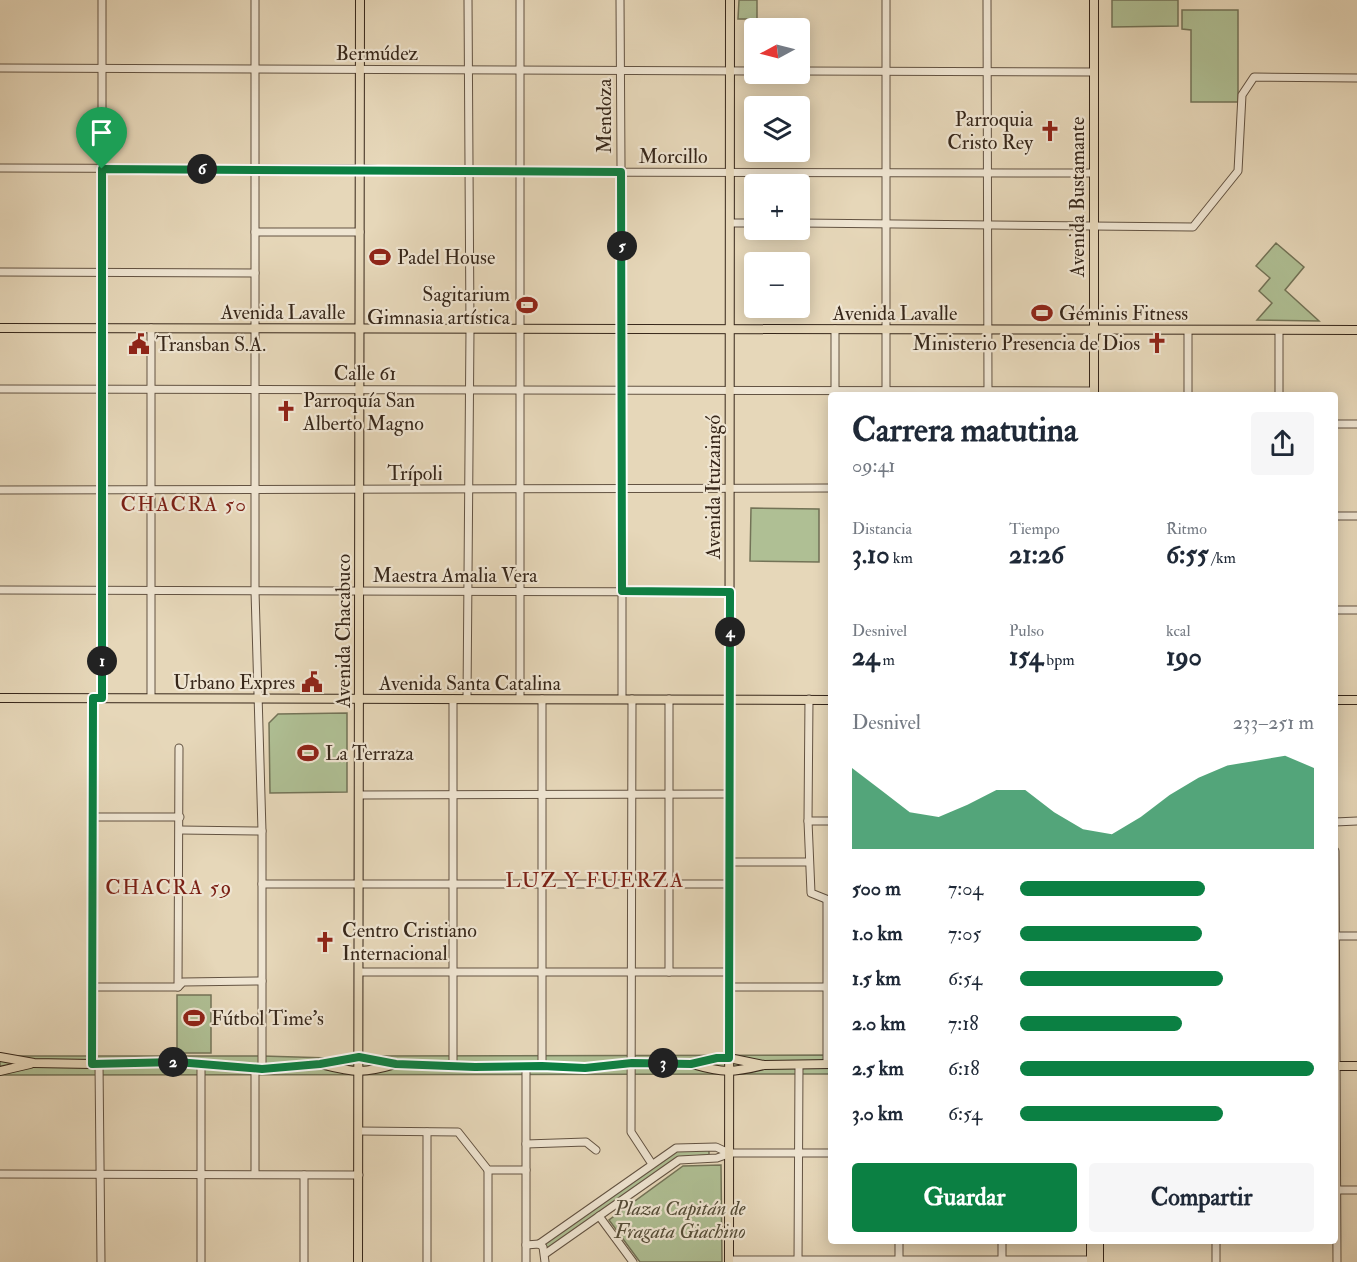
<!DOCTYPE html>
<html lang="es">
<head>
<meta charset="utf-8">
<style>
	body { margin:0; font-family:"IM FELL Double Pica",serif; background:#f6f6f7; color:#1f2937; height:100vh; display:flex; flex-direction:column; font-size:22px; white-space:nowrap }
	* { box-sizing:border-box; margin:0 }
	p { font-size:20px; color:#747a83 }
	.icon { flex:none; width:33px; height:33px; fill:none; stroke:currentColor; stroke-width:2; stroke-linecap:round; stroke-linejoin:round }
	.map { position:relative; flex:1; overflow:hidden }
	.sheet { position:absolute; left:828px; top:392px; width:510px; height:852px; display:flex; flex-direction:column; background:#fff; border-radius:6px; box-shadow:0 3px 15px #0003 }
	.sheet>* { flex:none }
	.needle { width:39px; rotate:263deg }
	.fabs { position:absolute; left:744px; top:18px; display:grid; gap:12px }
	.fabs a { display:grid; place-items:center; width:66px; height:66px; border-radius:6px; background:#fff; box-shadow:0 3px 15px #0003; font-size:30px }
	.pin { position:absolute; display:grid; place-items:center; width:51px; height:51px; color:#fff; margin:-62px -26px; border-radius:50% 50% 50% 0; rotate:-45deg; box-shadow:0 0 6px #0007 }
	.pin .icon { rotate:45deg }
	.km { position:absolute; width:30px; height:30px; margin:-15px; border-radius:50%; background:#222; color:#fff; font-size:16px; line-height:30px; text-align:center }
	.round { display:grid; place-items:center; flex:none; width:63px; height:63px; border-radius:6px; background:#f6f6f7 }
	.head { display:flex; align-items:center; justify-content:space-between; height:102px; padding:0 24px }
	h1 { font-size:33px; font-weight:800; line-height:45px }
	.figures { display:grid; grid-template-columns:repeat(3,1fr); gap:9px; height:102px; padding:6px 24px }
	.figures div { display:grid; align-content:center }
	.figures b { font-size:26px; font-weight:800 }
	.figures small { font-size:16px; font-weight:400 }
	.figures p { font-size:16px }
	.chart { height:168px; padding:12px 24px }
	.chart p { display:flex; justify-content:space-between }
	.chart svg { width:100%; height:108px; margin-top:6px; fill:#0b8043; opacity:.7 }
	.primary-button { display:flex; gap:12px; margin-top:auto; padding:12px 24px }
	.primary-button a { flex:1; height:69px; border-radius:6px; background:#0b8043; color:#fff; font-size:24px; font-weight:800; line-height:69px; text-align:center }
	.primary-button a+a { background:#f6f6f7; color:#1f2937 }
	ul { padding:0 24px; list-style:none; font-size:20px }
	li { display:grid; grid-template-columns:96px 72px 1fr; align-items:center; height:45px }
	li i { height:15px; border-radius:8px; background:#0b8043 }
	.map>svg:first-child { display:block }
	.green { fill:#afbf94; stroke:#737357; stroke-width:1.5 }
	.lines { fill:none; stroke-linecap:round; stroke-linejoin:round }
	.minor-casing { stroke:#635342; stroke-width:9 }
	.major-casing { stroke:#37271a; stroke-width:10 }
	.minor { stroke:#efe5d2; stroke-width:7 }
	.major { stroke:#e6d7b9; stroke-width:8 }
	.route-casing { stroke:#fff; stroke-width:12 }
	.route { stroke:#0b8043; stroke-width:8 }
	.labels { text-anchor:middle; stroke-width:4.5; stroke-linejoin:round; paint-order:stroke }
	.street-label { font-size:20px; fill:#37271a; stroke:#efe5d2 }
	.poi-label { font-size:20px; fill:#37271a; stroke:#efe5d2; text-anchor:start }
	.park-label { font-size:20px; font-style:italic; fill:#554d38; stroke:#efe5d2 }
	.neighbourhood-label { font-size:21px; letter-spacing:1.5px; fill:#7a1f14; stroke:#efe5d2 }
</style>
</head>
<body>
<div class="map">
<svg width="1357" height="1262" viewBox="0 0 1357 1262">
	<rect width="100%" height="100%" fill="#e6d7b9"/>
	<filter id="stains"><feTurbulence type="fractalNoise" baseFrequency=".00333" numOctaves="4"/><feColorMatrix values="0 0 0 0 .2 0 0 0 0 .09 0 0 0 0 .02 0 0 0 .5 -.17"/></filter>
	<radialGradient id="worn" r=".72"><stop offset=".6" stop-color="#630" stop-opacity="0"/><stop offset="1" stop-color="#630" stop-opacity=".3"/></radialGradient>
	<g class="green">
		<path d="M739 0H757V19H738Z"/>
		<path d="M1112 0H1178V26L1112 27Z"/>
		<path d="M1182 10H1238V102H1191V30L1182 29Z"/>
		<path d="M1276 243 1304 267 1285 290 1319 321 1257 320 1272 303 1259 291 1270 278 1256 266Z"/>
		<path d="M751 508 819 509V562L750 561Z"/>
		<path d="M347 713V792L270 793 269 723 278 714Z"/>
		<rect x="177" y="995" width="34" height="58"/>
		<path d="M831 1055V1074L0 1075V1056H262L330 1058 359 1056Z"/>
		<path d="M709 1149V1155L678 1157 548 1248 544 1244 675 1151Z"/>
		<path d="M721 1165 722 1262H640L609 1220 683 1166Z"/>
	</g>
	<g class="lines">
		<defs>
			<g id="minor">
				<path d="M255 0V591L262 831V1069"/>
				<path d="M620 0 622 329V699"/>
				<path d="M987 0 988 394"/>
				<path d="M0 68 754 71"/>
				<path d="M800 71 1094 72"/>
				<path d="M0 168 360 169 469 172 1094 173"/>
				<path d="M730 223H754"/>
				<path d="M800 223 1193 227 1238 171 1242 95 1254 77 1357 78"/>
				<path d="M255 232H360"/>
				<path d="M0 272 255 273"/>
				<path d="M1188 330V394"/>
				<path d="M0 389 1094 391"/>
				<path d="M835 393V329"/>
				<path d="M886 394V0"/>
				<path d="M1279 394V330"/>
				<path d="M1335 424H1357"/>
				<path d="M0 490 831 488"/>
				<path d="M1335 516H1357"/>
				<path d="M0 590 730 592"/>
				<path d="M1335 610H1357"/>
				<path d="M102 698V0"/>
				<path d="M151 698V328"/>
				<path d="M453 699V1066"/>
				<path d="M467 699 470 329 468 0"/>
				<path d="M520 699V0"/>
				<path d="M632 699 631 1132 652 1164"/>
				<path d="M669 699V972"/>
				<path d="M809 699 808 821 811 893 831 901"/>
				<path d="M359 795 730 794"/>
				<path d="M93 817H180"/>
				<path d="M808 821H831"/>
				<path d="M1335 822 1357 821"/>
				<path d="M180 830 262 831"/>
				<path d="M1335 851 1337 1262"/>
				<path d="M730 862H809"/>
				<path d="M262 884H730"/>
				<path d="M827 901V1064"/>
				<path d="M1335 936H1357"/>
				<path d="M359 972H730"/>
				<path d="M93 987H178L183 982 262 981"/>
				<path d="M178 987 179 748"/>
				<path d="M730 987H828"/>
				<path d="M201 1063V1262"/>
				<path d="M92 1064 93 698"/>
				<path d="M99 1064 101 1262"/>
				<path d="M526 1066V1262"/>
				<path d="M542 1066V699"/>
				<path d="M255 1069V1174"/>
				<path d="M359 1131 458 1132 488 1170H526"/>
				<path d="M427 1132V1262"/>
				<path d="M526 1144 586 1142 596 1150"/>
				<path d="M488 1170V1262"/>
				<path d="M0 1174 359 1175"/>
				<path d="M1335 1190H1357"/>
				<path d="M599 1216 633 1262"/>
				<path d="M539 1244 676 1148 716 1147 729 1153"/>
				<path d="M526 1245 539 1244 543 1247 545 1262"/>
				<path d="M545 1254 679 1160 717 1158 731 1153H831"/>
				<path d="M729 1260H1091"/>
				<path d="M304 1262V1175"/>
				<path d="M798 1262 799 1065"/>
				<path d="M899 1262V1240"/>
				<path d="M1002 1262V1240"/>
				<path d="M1216 1262V1240"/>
			</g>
			<g id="major">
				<path d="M1094 0V394"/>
				<path d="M0 328 1357 330"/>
				<path d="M0 698 831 700"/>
				<path d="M1335 700H1357"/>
				<path d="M0 1057 34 1063 92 1064 177 1062 262 1069 320 1064 359 1057 396 1064 475 1067 542 1066 585 1068 632 1063 691 1064 717 1058H729L764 1065 831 1064"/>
				<path d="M692 1064C723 1073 732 1073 764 1065"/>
				<path d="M324 1065C355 1073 365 1073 396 1064"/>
				<path d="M1335 1066H1357"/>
				<path d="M0 1071 30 1064"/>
				<path d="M358 1262 360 0"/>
				<path d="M729 1262 730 0"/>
				<path d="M1091 1262V1240"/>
				<path d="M1099 1262V1240"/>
			</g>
		</defs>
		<use href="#minor" class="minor-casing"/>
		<use href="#major" class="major-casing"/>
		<use href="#minor" class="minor"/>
		<use href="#major" class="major"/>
	</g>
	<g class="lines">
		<defs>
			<path id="route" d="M102 169 621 172 622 591 730 592 729 1058H717L691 1064 632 1063 585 1068 542 1066 475 1067 396 1064 359 1057 320 1064 262 1069 177 1062 92 1064 93 698H102Z"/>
		</defs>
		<use href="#route" class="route-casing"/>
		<use href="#route" class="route"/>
	</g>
	<defs>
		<symbol id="church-bare" viewBox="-9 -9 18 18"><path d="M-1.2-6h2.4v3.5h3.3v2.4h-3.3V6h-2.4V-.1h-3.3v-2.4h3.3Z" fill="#8f2418" stroke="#efe5d2" stroke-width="2.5" paint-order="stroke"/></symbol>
		<symbol id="stadium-bare" viewBox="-9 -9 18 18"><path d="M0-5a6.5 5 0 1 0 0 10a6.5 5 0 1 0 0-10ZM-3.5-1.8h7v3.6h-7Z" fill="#8f2418" stroke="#efe5d2" stroke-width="2.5" paint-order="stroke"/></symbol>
		<symbol id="civic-bare" viewBox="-9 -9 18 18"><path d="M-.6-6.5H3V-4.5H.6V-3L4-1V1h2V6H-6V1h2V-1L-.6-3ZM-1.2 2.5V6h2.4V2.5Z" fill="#8f2418" stroke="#efe5d2" stroke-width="2.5" paint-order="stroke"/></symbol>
	</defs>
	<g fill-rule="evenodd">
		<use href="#church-bare" x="1035" y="116" width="30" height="30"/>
		<use href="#stadium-bare" x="365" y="242" width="30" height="30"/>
		<use href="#stadium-bare" x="512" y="290" width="30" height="30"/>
		<use href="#stadium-bare" x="1027" y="298" width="30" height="30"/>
		<use href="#church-bare" x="1142" y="328" width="30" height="30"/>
		<use href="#civic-bare" x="124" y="329" width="30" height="30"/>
		<use href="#church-bare" x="271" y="396" width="30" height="30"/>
		<use href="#civic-bare" x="297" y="667" width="30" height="30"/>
		<use href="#stadium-bare" x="293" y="738" width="30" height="30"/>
		<use href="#church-bare" x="310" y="927" width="30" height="30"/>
		<use href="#stadium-bare" x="179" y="1003" width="30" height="30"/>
	</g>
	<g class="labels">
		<g class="street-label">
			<text x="377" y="60">Bermúdez</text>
			<text transform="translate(604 116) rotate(-90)" y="7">Mendoza</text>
			<text x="673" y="163">Morcillo</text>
			<text transform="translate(1077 197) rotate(-90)" y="7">Avenida Bustamante</text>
			<text x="283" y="319">Avenida Lavalle</text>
			<text x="895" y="320">Avenida Lavalle</text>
			<text x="365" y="380">Calle 61</text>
			<text x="415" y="480">Trípoli</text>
			<text transform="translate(713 487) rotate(-90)" y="7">Avenida Ituzaingó</text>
			<text x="455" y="582">Maestra Amalia Vera</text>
			<text transform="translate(343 631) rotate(-90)" y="7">Avenida Chacabuco</text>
			<text x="470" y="690">Avenida Santa Catalina</text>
		</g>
		<g class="poi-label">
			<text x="1033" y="126" text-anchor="end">Parroquia<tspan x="1033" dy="23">Cristo Rey</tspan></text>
			<text x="397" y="264">Padel House</text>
			<text x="510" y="301" text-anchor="end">Sagitarium<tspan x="510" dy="23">Gimnasia artística</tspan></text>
			<text x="1059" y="320">Géminis Fitness</text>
			<text x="1140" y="350" text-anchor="end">Ministerio Presencia de Dios</text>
			<text x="156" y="351">Transban S.A.</text>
			<text x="303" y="407">Parroquía San<tspan x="303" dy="23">Alberto Magno</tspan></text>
			<text x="295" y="689" text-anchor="end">Urbano Expres</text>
			<text x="325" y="760">La Terraza</text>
			<text x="342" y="937">Centro Cristiano<tspan x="342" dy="23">Internacional</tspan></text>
			<text x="211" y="1025">Fútbol Time's</text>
		</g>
		<g class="park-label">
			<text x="680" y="1215">Plaza Capitán de<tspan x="680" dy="23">Fragata Giachino</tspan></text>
		</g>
		<g class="neighbourhood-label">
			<text x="184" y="511">CHACRA 50</text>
			<text x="595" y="887">LUZ Y FUERZA</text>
			<text x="169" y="894">CHACRA 59</text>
		</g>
	</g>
	<rect width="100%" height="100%" filter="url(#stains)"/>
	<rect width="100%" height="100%" fill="url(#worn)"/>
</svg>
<div class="fabs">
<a><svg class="needle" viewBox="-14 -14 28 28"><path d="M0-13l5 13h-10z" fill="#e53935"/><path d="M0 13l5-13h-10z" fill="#747a83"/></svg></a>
<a><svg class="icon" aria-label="layers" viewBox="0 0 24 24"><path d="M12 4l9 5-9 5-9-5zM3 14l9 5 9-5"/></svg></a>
<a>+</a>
<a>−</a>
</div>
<div class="pin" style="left:102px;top:169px;background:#1e9e55"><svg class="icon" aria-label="arrive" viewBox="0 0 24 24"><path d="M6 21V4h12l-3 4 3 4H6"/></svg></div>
<b class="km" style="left:102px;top:661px">1</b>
<b class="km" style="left:173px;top:1062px">2</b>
<b class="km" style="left:663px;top:1063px">3</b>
<b class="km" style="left:730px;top:632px">4</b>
<b class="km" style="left:622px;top:246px">5</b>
<b class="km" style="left:202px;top:169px">6</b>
<section class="sheet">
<div class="head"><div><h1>Carrera matutina</h1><p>09:41</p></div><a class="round"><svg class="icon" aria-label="share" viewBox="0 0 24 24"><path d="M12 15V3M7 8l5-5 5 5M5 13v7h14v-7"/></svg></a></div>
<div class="figures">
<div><p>Distancia</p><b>3.10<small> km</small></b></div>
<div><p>Tiempo</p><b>21:26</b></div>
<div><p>Ritmo</p><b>6:55<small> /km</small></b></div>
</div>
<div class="figures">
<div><p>Desnivel</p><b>24<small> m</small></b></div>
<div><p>Pulso</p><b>154<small> bpm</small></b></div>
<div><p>kcal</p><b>190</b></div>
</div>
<div class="chart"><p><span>Desnivel</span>233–251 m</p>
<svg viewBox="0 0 160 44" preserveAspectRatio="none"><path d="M0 44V11L10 20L20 29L30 31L40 26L50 20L60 20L70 29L80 36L90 38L100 31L110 22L120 15L130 10L140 8L150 6L160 11V44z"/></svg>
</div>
<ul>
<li><b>500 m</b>7:04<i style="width:63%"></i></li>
<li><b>1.0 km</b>7:05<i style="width:62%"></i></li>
<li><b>1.5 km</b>6:54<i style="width:69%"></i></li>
<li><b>2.0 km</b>7:18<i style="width:55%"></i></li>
<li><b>2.5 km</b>6:18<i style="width:100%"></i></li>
<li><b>3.0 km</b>6:54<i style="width:69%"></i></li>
</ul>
<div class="primary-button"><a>Guardar</a><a>Compartir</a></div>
</section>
</div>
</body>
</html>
